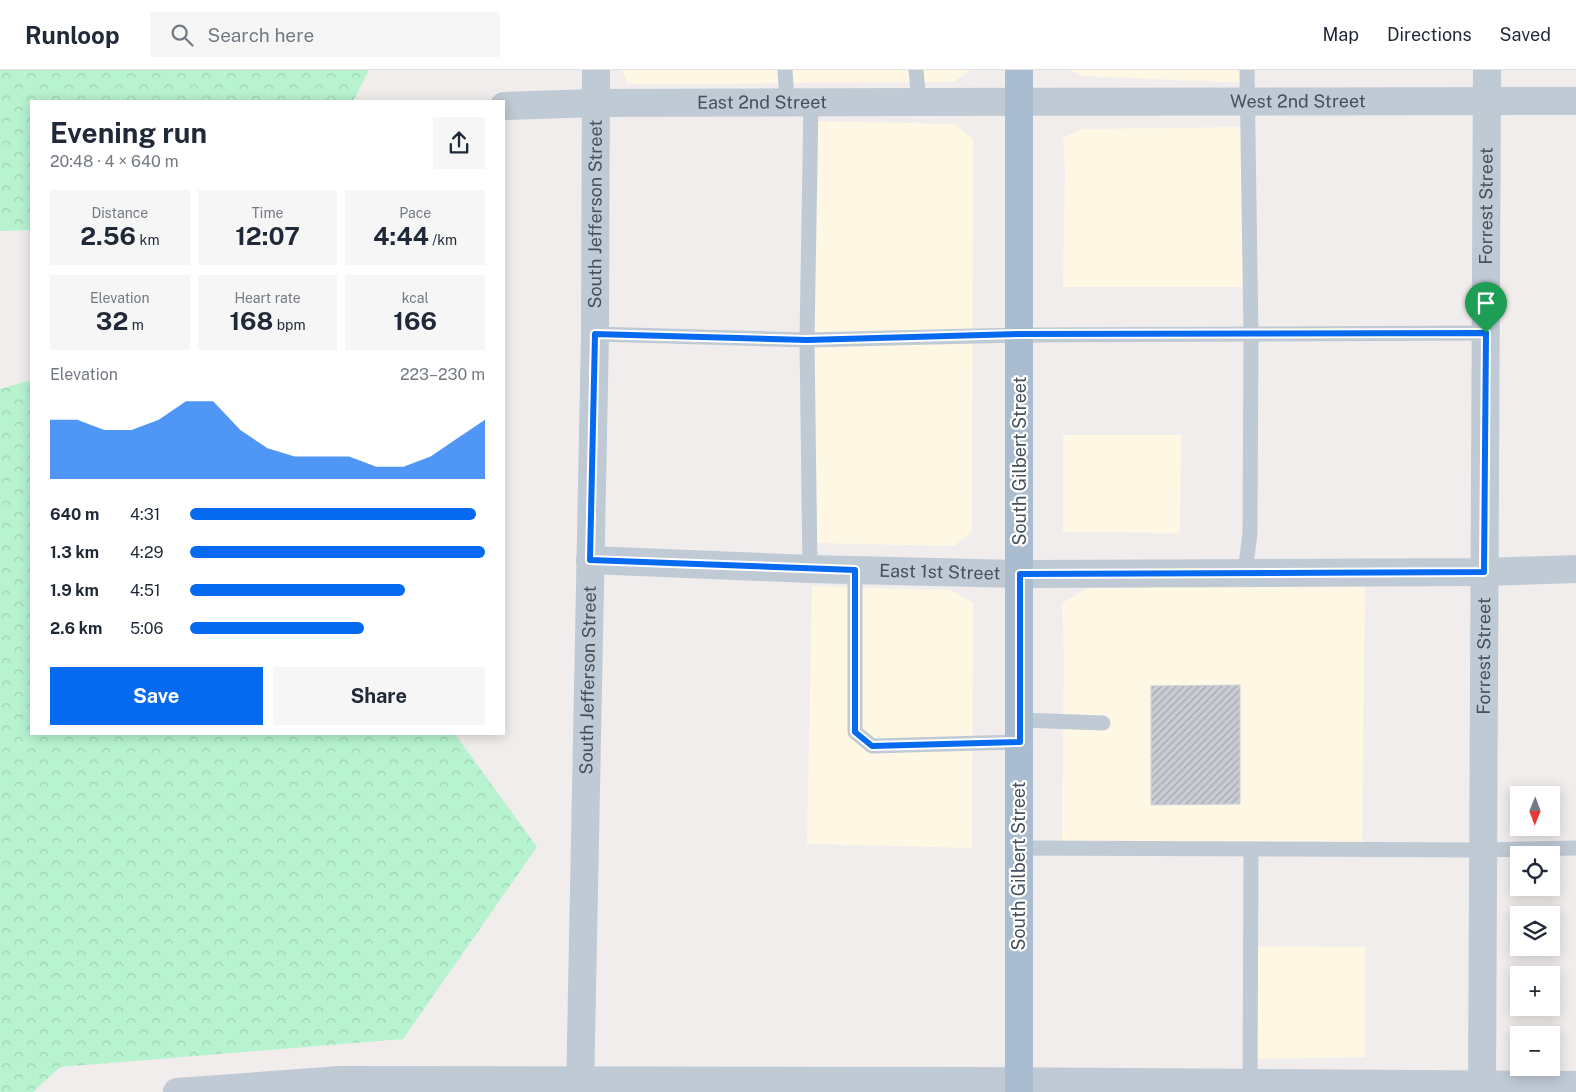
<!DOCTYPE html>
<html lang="en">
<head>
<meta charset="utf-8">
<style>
	body { margin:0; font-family:"Public Sans",sans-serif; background:#f6f6f7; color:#1f2937; height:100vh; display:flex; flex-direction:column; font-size:19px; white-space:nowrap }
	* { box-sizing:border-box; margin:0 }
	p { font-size:16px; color:#747a83 }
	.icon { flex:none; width:28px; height:28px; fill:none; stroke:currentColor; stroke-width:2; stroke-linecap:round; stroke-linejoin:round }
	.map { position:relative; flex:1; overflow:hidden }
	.sheet { position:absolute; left:30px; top:30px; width:475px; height:635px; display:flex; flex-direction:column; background:#fff; border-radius:0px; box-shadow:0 2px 12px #0003 }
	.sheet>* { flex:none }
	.needle { width:32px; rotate:181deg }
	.controls { position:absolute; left:1510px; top:716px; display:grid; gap:10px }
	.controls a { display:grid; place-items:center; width:50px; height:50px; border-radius:0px; background:#fff; box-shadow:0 2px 12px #0003; font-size:25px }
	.pin { position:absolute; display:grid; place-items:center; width:42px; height:42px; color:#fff; margin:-51px -21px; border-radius:50% 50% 50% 0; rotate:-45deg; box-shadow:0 0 5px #0007 }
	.pin .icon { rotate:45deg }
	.round { display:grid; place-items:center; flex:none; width:52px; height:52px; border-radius:0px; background:#f6f6f7 }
	.overview { display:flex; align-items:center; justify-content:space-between; height:85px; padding:0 20px }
	h1 { font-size:28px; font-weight:700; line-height:38px }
	.metrics { display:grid; grid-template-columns:repeat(3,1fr); gap:8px; height:85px; padding:5px 20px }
	.metrics div { display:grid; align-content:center; border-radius:0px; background:#f6f6f7; text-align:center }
	.metrics b { font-size:25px; font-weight:700 }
	.metrics small { font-size:14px; font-weight:400 }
	.metrics p { font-size:14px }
	.chart { height:140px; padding:10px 20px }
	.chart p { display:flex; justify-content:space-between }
	.chart svg { width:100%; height:90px; margin-top:5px; fill:#066af1; opacity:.7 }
	.primary-button { display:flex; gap:10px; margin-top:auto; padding:10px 20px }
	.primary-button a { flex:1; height:58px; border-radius:0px; background:#066af1; color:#fff; font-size:20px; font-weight:700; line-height:58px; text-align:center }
	.primary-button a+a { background:#f6f6f7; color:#1f2937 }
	ul { padding:0 20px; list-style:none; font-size:16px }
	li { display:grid; grid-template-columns:80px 60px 1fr; align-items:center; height:38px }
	li i { height:12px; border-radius:6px; background:#066af1 }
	header { display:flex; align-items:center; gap:30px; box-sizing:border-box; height:70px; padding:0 25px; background:#fff; border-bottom:1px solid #e0e1e3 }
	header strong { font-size:24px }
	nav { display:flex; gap:28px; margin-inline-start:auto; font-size:18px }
	.search { width:350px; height:45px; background:#f6f6f7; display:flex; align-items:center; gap:12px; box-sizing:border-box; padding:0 18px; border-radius:0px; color:#747a83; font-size:19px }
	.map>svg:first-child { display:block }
	.commercial { fill:#fef7e4 }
	.forest { fill:url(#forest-crowns) }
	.building { fill:url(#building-hatch); stroke:#d1d3da }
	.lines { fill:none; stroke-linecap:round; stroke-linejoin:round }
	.service { stroke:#bfcad5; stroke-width:15 }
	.minor { stroke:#bfcad5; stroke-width:28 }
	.primary { stroke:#aabdd0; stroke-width:28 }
	.route-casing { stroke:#fff; stroke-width:10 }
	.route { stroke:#066af1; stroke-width:6 }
	.labels { text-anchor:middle; stroke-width:4.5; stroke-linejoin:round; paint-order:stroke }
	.street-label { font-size:18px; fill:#44515d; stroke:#fff }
</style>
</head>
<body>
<header>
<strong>Runloop</strong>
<div class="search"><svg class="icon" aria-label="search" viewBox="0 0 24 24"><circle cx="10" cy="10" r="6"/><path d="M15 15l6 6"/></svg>Search here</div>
<nav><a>Map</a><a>Directions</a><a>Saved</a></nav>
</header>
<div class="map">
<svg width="1576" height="1022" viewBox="0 0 1576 1022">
	<defs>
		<pattern id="forest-crowns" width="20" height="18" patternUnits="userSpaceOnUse" patternTransform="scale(1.25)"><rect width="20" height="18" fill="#b7f3cf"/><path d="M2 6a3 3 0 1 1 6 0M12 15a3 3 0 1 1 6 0" fill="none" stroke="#9fd2b4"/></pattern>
		<pattern id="building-hatch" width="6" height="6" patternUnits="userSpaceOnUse" patternTransform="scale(1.25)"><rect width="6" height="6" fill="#c9ccd4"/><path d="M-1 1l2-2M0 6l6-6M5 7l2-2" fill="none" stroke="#a5a8af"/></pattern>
	</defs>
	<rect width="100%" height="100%" fill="#f1eded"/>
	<g class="commercial">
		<path d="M622 0H971L953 12 628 14Z"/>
		<path d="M1070 0H1247V13L1081 6Z"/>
		<path d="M810 51 955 54 973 69 972 462 954 476 810 473Z"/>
		<path d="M1248 57 1250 217H1063L1065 99 1063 68 1082 59Z"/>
		<path d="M1063 365H1181L1180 463 1063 462Z"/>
		<path d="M812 516 950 520 973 533 972 778 807 774Z"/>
		<path d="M1365 516 1362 779 1062 778 1064 584 1062 533 1090 517Z"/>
		<path d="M1250 876 1365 877V987L1250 989Z"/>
	</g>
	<g class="forest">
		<path d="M0 0H369L353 31H31V160L0 161Z"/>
		<path d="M31 310V664H455L537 777 403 969 60 997 33 1022H0V319Z"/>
	</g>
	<path class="building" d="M1240 615V734L1151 735V616Z"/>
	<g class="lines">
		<g class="service">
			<path d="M785 0 787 32"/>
			<path d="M916 0 919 32"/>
			<path d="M595 264 807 270 1020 265 1486 263"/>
			<path d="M810 499 807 270 811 32"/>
			<path d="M855 500V662L872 676 1020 672"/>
			<path d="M1245 503 1250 463 1251 265 1247 0"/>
			<path d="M1020 650 1103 653"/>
			<path d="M1018 778 1483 780 1576 778"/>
			<path d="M1250 1020 1251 779"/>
		</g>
		<g class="minor">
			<path id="s1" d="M504 36 596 33 919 32 1576 31"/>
			<path id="s2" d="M590 490 810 499 1020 504 1484 502 1576 499"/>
			<path d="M177 1022 340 1010 971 1011 1576 1015"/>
			<path id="s3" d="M580 1022 595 264 596 0"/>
			<path id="s4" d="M1482 1022 1487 0"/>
		</g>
		<path class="primary" d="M1019 1022V0"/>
	</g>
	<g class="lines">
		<defs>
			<path id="route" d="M1486 263 1484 502 1020 504V672L872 676 855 662V500L590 490 595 264 807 270 1020 264Z"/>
		</defs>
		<use href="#route" class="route-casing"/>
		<use href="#route" class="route"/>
	</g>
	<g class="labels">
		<g class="street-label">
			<text dy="6" stroke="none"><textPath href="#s1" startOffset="794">West 2nd Street</textPath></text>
			<text dy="6" stroke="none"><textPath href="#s1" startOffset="258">East 2nd Street</textPath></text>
			<text dy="6" stroke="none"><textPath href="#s4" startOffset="886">Forrest Street</textPath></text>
			<text dy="6" stroke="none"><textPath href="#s3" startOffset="878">South Jefferson Street</textPath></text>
			<text transform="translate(1020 391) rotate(-90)" y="6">South Gilbert Street</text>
			<text dy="6" stroke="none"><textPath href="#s2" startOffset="350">East 1st Street</textPath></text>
			<text dy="6" stroke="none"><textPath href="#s4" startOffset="436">Forrest Street</textPath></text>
			<text dy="6" stroke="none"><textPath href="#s3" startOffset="412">South Jefferson Street</textPath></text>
			<text transform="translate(1019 796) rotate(-90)" y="6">South Gilbert Street</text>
		</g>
	</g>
</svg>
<div class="controls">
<a><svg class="needle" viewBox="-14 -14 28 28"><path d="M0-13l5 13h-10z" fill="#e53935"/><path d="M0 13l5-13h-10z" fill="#747a83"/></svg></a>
<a><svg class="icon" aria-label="locate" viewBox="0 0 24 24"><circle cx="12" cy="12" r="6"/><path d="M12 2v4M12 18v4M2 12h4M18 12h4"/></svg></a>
<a><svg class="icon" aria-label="layers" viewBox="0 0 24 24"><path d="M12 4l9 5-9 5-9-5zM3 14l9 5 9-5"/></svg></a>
<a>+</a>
<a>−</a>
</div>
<div class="pin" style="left:1486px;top:263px;background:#1e9e55"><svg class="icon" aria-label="arrive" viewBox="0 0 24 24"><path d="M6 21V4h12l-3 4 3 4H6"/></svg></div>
<section class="sheet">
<div class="overview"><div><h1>Evening run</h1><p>20:48 · 4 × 640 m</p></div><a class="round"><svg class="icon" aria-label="share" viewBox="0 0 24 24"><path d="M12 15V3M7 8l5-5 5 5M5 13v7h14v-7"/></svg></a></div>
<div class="metrics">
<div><p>Distance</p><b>2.56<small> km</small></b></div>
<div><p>Time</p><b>12:07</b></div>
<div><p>Pace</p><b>4:44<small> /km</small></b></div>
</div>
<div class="metrics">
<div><p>Elevation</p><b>32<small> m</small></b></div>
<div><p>Heart rate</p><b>168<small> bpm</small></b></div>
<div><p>kcal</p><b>166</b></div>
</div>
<div class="chart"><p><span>Elevation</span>223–230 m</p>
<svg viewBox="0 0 160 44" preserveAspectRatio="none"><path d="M0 44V15L10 15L20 20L30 20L40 15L50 6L60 6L70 20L80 29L90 33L100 33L110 33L120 38L130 38L140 33L150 24L160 15V44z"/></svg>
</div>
<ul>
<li><b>640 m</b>4:31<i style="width:97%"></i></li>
<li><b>1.3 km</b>4:29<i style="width:100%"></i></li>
<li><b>1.9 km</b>4:51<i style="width:73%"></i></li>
<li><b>2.6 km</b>5:06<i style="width:59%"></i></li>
</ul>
<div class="primary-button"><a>Save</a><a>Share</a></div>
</section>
</div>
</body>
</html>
